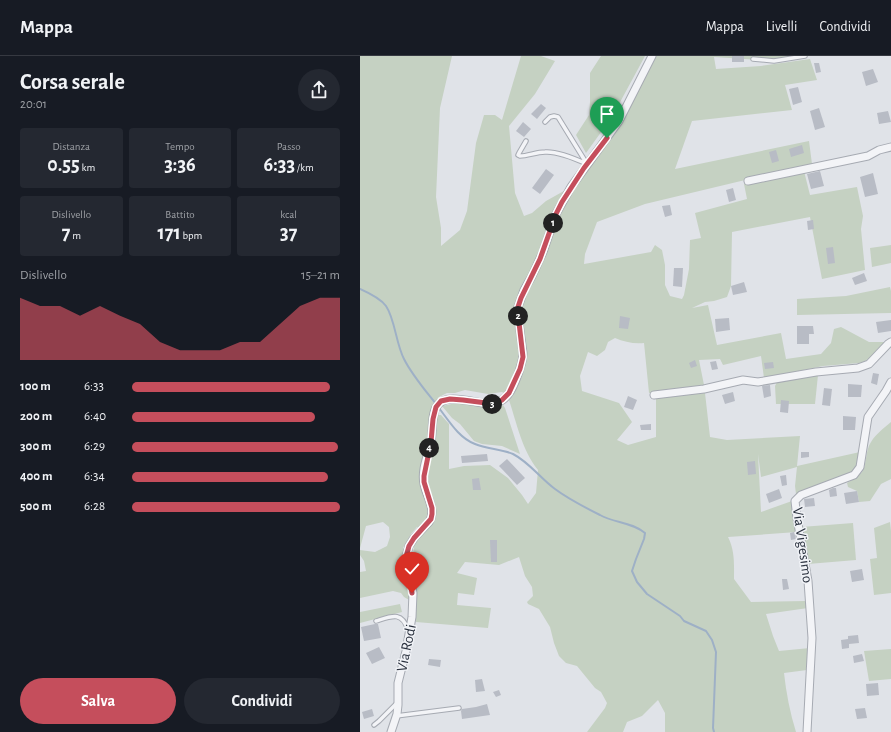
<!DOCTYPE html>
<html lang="it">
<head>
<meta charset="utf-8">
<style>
	body { margin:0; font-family:"Alegreya Sans",sans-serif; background:#242831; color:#f1f3f6; height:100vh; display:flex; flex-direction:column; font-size:15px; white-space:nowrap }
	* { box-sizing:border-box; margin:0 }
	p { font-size:13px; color:#9ea1a6 }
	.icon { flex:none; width:22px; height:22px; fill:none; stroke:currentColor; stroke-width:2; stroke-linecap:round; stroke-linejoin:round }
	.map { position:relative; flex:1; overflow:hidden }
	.details { display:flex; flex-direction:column; background:#171b24; width:360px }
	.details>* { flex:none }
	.pin { position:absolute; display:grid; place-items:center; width:34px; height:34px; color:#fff; margin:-41px -17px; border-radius:50% 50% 50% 0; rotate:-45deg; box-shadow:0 0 4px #0007 }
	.pin .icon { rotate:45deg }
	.km { position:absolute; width:20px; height:20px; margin:-10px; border-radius:50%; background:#222; color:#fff; font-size:11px; line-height:20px; text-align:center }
	.round { display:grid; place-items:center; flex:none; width:42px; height:42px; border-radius:21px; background:#242831 }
	.summary { display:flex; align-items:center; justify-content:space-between; height:68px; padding:0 20px }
	h1 { font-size:22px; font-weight:700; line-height:30px }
	.figures { display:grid; grid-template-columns:repeat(3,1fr); gap:6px; height:68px; padding:4px 20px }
	.figures div { display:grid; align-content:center; border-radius:4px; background:#242831; text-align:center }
	.figures b { font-size:20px; font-weight:700 }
	.figures small { font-size:11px; font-weight:400 }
	.figures p { font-size:11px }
	.chart { height:112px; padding:8px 20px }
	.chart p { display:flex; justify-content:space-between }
	.chart svg { width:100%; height:72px; margin-top:4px; fill:#c54e5c; opacity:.7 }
	.button { display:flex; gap:8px; margin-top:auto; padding:8px 20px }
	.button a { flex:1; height:46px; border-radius:24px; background:#c54e5c; color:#fff; font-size:16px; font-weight:700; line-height:46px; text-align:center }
	.button a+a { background:#242831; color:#f1f3f6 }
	ul { padding:0 20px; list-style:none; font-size:13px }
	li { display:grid; grid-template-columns:64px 48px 1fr; align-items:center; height:30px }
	li i { height:10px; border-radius:5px; background:#c54e5c }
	header { display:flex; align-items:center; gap:24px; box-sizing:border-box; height:56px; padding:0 20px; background:#171b24; border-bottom:1px solid #363941 }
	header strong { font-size:19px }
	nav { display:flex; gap:22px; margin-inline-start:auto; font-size:14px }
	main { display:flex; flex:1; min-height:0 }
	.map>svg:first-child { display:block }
	.green { fill:#c5d1c2; fill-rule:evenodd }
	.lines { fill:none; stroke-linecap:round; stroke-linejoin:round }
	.stream { stroke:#9eb0c6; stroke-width:2 }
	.building { fill:#b8bcc5 }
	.lane-casing { stroke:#a6aab2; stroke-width:5.5 }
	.street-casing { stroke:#a6aab2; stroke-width:9 }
	.lane { stroke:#f3f4f7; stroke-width:3.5 }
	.street { stroke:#f3f4f7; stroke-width:7 }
	.route-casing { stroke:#fff; stroke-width:8 }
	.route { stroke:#c54e5c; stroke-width:5 }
	.labels { text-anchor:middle; stroke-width:3; stroke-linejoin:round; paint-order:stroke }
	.street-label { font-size:15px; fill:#2a313e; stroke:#f0f2f6 }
</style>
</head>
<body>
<header>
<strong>Mappa</strong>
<nav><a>Mappa</a><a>Livelli</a><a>Condividi</a></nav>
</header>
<main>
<section class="details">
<div class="summary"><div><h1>Corsa serale</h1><p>20:01</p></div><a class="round"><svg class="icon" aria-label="share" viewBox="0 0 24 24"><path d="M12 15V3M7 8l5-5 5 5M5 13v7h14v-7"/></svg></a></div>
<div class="figures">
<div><p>Distanza</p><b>0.55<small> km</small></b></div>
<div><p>Tempo</p><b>3:36</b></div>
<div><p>Passo</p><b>6:33<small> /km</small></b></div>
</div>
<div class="figures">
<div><p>Dislivello</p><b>7<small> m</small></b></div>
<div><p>Battito</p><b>171<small> bpm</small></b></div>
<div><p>kcal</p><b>37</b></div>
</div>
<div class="chart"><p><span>Dislivello</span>15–21 m</p>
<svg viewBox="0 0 160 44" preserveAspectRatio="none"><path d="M0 44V6L10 11L20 11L30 17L40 11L50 17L60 22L70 33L80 38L90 38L100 38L110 33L120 33L130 22L140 11L150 6L160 6V44z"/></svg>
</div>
<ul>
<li><b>100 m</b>6:33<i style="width:95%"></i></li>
<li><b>200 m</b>6:40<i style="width:88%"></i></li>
<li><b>300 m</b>6:29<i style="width:99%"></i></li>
<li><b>400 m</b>6:34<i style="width:94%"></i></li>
<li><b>500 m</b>6:28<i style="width:100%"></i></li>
</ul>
<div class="button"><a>Salva</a><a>Condividi</a></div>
</section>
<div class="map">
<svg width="531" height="676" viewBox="0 0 531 676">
	<rect width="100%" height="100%" fill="#e0e3e8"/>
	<g class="green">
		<path d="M0 0H92L80 52 76 141 81 172V190L100 174 107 155 116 87 124 59H135L142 64 161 0H181L195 5 175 38 149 70 155 137 164 160 172 157 186 145 211 131 247 82 292 0H436L414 5 354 1 356 13 401 10 450 3 457 24 425 29 432 54 332 65 315 113 449 85 452 108 285 148 237 166 225 198 224 208 291 196 295 189 302 194 305 209V229L310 240 322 243 324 239 329 213 330 184 341 182 335 157 387 143 384 128 444 115 450 139 497 131 503 160 501 173 505 214 462 223 450 161 372 176 371 230 367 241 354 245 345 246 332 252 348 249 357 289 421 277 426 303 461 298 471 287 474 273 481 271 509 286H525L511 301 505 305 499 307 463 310 404 322 401 300 363 309 360 303 339 304 344 329 289 337 284 287C274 288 264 286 255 282L248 286 245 294 237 300 228 296 220 320 222 335 259 347 272 366 257 384 268 389 296 381V341L345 337 350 381 367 384 440 380 437 410 500 396C499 405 497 411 491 417L441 437 436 438 435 430 437 411 401 421 398 398 401 456 432 445 437 476 368 481C375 495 374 508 374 523L391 546 446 545 448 552 406 558 413 580 419 595 450 592 447 614 424 617C426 636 430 657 436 676H305V657L298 644 282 660 267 666 263 676H227L245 652 247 647 241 636 235 632 217 610 206 607 199 600 194 587 190 571 179 553 168 548 167 546 173 540 172 531 165 520 159 501 139 509 105 506 97 517 117 522 114 539 98 537 97 549 131 552 128 572 56 566V548L44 541 41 537 33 535 0 542V516L6 515 4 505 0 499V494L15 496 27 490 30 481 29 471 23 466 6 470 0 492ZM105 334 128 338 142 336 151 341 149 344C157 368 162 394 178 414L176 437 168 448 162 439 148 422 130 409 104 410 89 413V368L81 359H77L75 384 68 414 69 439 60 431V420L64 397 69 381 73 349 79 341 87 337H95ZM57 471 65 474C55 485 52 489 54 505L43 492 51 478Z"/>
		<path d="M241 0H285L252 61 226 97 216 79 229 59 230 46V17Z"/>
		<path d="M531 189V207L512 211 510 192Z"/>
		<path d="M530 231 531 235V257L437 259V243L486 240Z"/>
		<path d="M458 319 455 348H416L415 330 417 326Z"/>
		<path d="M101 346C106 347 112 348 118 349 129 352 132 355 143 349L145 352 160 398 142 390 122 388 114 385 100 368 92 362 82 350Z"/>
		<path d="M531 366V423L521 428 510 445 499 446 497 435 488 431 487 427C492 424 498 421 502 416 507 409 505 395 511 386 516 378 524 372 531 366Z"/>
		<path d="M530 466 531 475V537L514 539 510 503 517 502 514 472Z"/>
		<path d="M493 467 496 504 448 508 441 471Z"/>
		<path d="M40 548 42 556 0 567V556Z"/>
		<path d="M531 593V623L509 625 504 595Z"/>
	</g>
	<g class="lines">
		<g class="stream">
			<path d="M0 233C9 237 20 242 26 250 35 263 36 288 44 303 52 319 65 334 76 348"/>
			<path d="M79 352C89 365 99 382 115 388 127 393 141 393 153 398 169 406 181 423 195 433 207 442 226 452 240 459 254 467 272 466 285 477L284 483 276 503 272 515 277 526 287 538 320 560 324 565 346 575 352 584 356 596 353 672 354 676"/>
		</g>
	</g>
	<g class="building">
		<rect x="372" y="0" width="12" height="6"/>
		<path d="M454 7H459L461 16 456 17Z"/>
		<path d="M513 13 518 26 506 30 502 16Z"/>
		<path d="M438 31 442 46 433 49 429 33Z"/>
		<path d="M181 48 186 52 177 63 171 58Z"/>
		<path d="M459 52 465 71 455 74 450 55Z"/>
		<path d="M528 55 531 66 519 68 517 57Z"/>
		<path d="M163 66 171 73 164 81 156 75Z"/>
		<path d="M442 89 444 97 431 101 429 93Z"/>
		<path d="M416 94 419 105 412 107 409 96Z"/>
		<path d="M186 113 194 119 180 138 172 132Z"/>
		<path d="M460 115 464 130 451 133 447 118Z"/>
		<path d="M513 117 518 138 505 141 500 121Z"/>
		<path d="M373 132 376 144 369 146 366 134Z"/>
		<path d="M310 149 312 159 305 161 302 150Z"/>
		<path d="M453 164 454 173 448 174 447 165Z"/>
		<path d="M473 191 475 207 468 208 466 192Z"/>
		<path d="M314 212H323L322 231 313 230Z"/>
		<path d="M504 217 507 225 495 229 492 222Z"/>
		<path d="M384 226 387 236 373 239 371 230Z"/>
		<path d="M260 260 270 262 268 273 259 272Z"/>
		<path d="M369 262 370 274 356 276 355 263Z"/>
		<path d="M531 264V275L518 277 516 266Z"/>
		<path d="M437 270H453L454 278H449V288H437Z"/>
		<path d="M335 304 337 310 331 312 329 307Z"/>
		<path d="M356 305 358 313 352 314 350 306Z"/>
		<path d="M413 306 414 312 405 313 404 307Z"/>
		<path d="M513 317 519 318 517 329 511 327Z"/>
		<path d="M488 328 502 329 501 341H488Z"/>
		<path d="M410 329 411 340 404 342 402 330Z"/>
		<path d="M464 332 472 333 470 350 462 349Z"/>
		<path d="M373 336 375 345 365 348 362 339Z"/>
		<path d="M268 340 277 344 273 354 264 351Z"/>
		<path d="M421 344 429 345 428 357 420 356Z"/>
		<path d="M483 360 496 361 495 374H483Z"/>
		<path d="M291 368V374H281L280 369Z"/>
		<path d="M441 396H449V401L441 402Z"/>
		<path d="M127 398 128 405 102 407 101 400Z"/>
		<path d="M147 403 165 422 157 429 139 410Z"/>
		<path d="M395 405 396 418 388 419 387 406Z"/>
		<path d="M426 419 427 429 422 430 420 420Z"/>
		<path d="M119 422 121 434H113L112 423Z"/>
		<path d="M473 432H476L477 440 470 441 469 434Z"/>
		<path d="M419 433 422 442 409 447 406 438Z"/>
		<path d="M497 435 499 446 486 448 484 437Z"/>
		<path d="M454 442 455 450 445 451 444 443Z"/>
		<path d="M434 476 436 483 431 484 430 477Z"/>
		<path d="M130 484H137V506H131Z"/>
		<path d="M502 513 504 524 492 526 490 515Z"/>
		<path d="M422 523H427L429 533 423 534Z"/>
		<path d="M15 568H18L21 582 4 585 1 571Z"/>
		<path d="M498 579 499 587 489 588V592L482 593 481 584 488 583V580Z"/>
		<path d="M19 591 25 602 12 608 6 597Z"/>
		<path d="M502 598 504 605 494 607 493 600Z"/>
		<path d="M69 603 81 604 80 611 68 609Z"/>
		<path d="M122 623 125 635 116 636 115 624Z"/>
		<path d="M518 627 519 639 507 640 506 628Z"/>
		<path d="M139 634 141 639 136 641 133 636Z"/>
		<path d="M127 648 130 659 102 663 101 655 102 653 116 651Z"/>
		<path d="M505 652 507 662 497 663 495 653Z"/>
		<path d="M12 653 14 660 4 663 2 656Z"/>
	</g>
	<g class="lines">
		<defs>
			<g id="lane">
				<path d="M393 3 414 5 445 0"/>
				<path d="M166 85 159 97 158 99 160 100C168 100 176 96 185 96 198 95 216 103 227 108L198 61 194 60 190 61 185 66"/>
				<path d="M16 565C32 560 42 555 48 574"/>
				<path d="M36 660 99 652"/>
				<path d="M14 669 19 665 37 647"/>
			</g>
			<g id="street">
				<path d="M388 125 508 100 519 94 531 91"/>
				<path d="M294 339 344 333 383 324 398 326 456 316 498 312 509 308 528 288 531 286"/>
				<path d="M31 676 37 658 38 649V627L46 595 52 561 53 537 46 501 49 490 54 482 69 466C77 454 66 440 64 428 61 414 68 399 71 386 73 376 71 358 77 350 81 344 87 343 93 343 121 343 141 361 155 326 159 316 163 307 163 297L159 267 158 251 164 234 172 220 183 196 196 158 211 131 259 65 292 0"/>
				<path d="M447 676 452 582 448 525 437 462 435 445 441 439 494 419 500 411 508 361 526 335 531 326"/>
			</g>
		</defs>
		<use href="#lane" class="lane-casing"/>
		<use href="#street" class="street-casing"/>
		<use href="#lane" class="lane"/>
		<use href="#street" class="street"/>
	</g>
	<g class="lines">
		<defs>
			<path id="route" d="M52 537 46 501 49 490 54 482 71 463 72 458V452L64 426V420L71 386 73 363 76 351 81 345 90 343 103 344 134 348 142 344 149 337 160 313 163 301 158 258V251L161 242 180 203 196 158 202 146 224 112 247 82"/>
		</defs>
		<use href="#route" class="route-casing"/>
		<use href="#route" class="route"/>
	</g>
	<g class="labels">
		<g class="street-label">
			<text transform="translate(443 489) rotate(82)" y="5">Via Vigesimo</text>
			<text transform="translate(46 592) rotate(-78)" y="5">Via Rodi</text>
		</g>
	</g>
</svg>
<div class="pin" style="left:247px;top:82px;background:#1e9e55"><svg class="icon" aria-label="arrive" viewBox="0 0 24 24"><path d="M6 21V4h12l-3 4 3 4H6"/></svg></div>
<div class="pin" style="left:52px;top:537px;background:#d93025"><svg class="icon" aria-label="check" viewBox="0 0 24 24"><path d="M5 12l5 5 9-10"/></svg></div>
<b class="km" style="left:193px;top:167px">1</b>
<b class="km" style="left:158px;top:260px">2</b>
<b class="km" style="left:132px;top:348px">3</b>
<b class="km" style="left:69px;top:392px">4</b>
</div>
</main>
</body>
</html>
